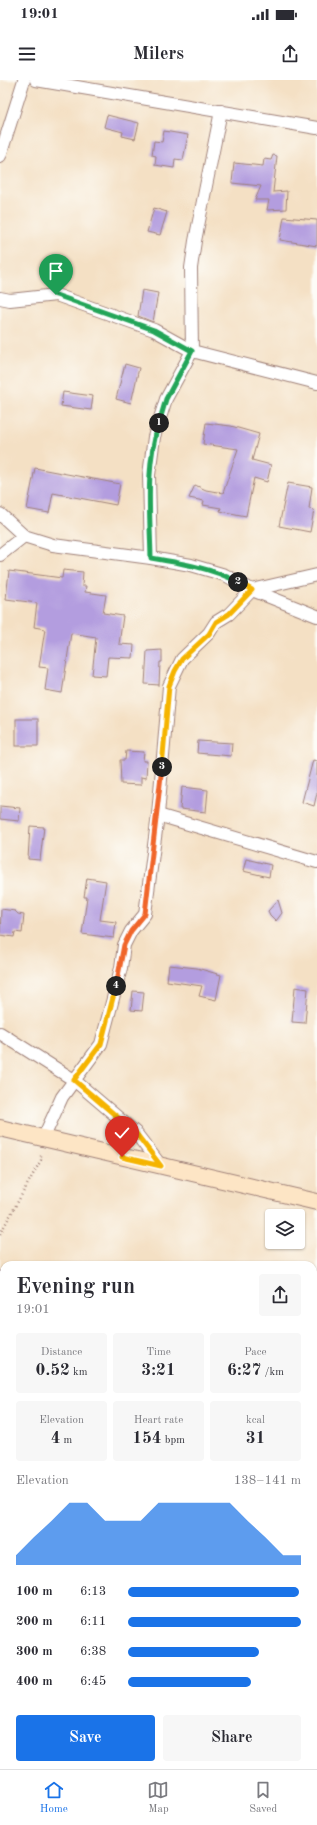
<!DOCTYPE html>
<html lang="en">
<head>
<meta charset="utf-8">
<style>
	body { margin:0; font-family:"Old Standard TT",serif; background:#f7f7f7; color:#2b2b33; height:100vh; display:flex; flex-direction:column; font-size:15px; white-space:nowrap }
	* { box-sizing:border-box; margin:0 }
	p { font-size:13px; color:#7c7c81 }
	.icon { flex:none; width:22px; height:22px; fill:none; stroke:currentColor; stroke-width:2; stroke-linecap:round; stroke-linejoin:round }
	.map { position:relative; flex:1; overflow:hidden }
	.sheet { position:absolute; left:0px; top:1181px; width:317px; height:508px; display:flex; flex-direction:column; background:#fff; border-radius:12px 12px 0 0; box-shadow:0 1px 3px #0004 }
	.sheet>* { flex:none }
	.controls { position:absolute; left:265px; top:1129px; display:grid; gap:8px }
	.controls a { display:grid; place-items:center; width:40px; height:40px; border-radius:4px; background:#fff; box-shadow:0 1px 3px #0004; font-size:20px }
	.pin { position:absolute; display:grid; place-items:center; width:34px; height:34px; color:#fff; margin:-41px -17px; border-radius:50% 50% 50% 0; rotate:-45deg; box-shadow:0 0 4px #0007 }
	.pin .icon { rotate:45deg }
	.km { position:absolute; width:20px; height:20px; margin:-10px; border-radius:50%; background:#222; color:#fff; font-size:11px; line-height:20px; text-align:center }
	.round { display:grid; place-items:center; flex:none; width:42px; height:42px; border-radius:4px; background:#f7f7f7 }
	.overview { display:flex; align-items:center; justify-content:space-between; height:68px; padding:0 16px }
	h1 { font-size:22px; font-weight:700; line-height:30px }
	.metrics { display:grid; grid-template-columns:repeat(3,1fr); gap:6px; height:68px; padding:4px 16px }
	.metrics div { display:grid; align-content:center; border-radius:4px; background:#f7f7f7; text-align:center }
	.metrics b { font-size:17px; font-weight:700 }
	.metrics small { font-size:11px; font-weight:400 }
	.metrics p { font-size:11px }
	.chart { height:112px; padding:8px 16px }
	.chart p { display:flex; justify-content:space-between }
	.chart svg { width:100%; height:72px; margin-top:4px; fill:#1a73e8; opacity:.7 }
	.primary-button { display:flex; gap:8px; margin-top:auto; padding:8px 16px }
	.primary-button a { flex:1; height:46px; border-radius:4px; background:#1a73e8; color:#fff; font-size:16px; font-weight:700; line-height:46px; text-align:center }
	.primary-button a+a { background:#f7f7f7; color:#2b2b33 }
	ul { padding:0 16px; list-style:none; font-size:13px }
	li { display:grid; grid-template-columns:64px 48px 1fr; align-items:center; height:30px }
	li i { height:10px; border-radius:5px; background:#1a73e8 }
	.status { display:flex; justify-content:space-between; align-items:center; height:28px; padding:0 20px; background:#fff; direction:ltr }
	.status svg { height:11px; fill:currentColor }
	header { display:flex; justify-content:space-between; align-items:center; height:52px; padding:0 16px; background:#fff; font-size:18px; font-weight:700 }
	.dock { display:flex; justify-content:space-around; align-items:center; height:56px; border-top:1px solid #e1e1e2; background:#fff; font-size:11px; color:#7c7c81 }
	.dock a { display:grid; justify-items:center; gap:2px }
	.dock .active { color:#1a73e8 }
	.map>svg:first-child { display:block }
	.building { fill:#b39ddf }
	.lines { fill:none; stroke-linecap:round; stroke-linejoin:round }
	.street-casing { stroke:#9f8078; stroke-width:14 }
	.secondary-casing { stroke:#9f8078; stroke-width:18 }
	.path { stroke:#9f8078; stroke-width:2.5; stroke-dasharray:1 3; stroke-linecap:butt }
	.street { stroke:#fff; stroke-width:12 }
	.secondary { stroke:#fde5c5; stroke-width:16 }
	.rail-casing { stroke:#4a1f2b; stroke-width:4.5 }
	.rail { stroke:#fdfcf7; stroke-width:3; stroke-dasharray:9; stroke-linecap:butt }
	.split-1-casing { stroke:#fff; stroke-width:8 }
	.split-2-casing { stroke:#fff; stroke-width:8 }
	.split-3-casing { stroke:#fff; stroke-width:8 }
	.split-4-casing { stroke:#fff; stroke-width:8 }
	.split-5-casing { stroke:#fff; stroke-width:8 }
	.split-1 { stroke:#22a559; stroke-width:5 }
	.split-2 { stroke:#22a559; stroke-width:5 }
	.split-3 { stroke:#f5b400; stroke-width:5 }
	.split-4 { stroke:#f0652b; stroke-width:5 }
	.split-5 { stroke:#f5b400; stroke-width:5 }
</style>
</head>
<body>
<div class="status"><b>19:01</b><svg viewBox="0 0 49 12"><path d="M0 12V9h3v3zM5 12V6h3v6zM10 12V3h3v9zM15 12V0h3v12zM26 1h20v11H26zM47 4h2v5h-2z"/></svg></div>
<header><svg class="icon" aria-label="menu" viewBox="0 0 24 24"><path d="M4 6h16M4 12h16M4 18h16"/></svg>Milers<svg class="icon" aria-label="share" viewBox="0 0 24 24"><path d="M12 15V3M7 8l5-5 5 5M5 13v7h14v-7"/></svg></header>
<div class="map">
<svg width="317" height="1689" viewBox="0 0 317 1689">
	<rect width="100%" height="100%" fill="#fdfcf7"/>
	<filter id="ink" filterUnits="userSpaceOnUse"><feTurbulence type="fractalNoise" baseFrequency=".025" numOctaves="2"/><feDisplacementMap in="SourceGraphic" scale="8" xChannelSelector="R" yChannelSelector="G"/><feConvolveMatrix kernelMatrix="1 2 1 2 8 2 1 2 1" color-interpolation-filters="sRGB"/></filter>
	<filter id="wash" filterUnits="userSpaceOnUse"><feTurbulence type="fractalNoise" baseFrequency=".012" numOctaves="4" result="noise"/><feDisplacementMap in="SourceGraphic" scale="16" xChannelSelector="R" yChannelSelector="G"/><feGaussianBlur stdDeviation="0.9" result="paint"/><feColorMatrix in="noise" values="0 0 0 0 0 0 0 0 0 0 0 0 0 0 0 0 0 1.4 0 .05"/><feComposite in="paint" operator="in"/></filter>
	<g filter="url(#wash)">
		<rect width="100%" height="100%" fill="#f4e0c4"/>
		<g id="blocks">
			<g class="building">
				<path d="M107 35 139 43 135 59 122 56 123 52 104 47Z"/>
				<path d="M164 51 188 55 183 80 175 79 174 88 155 85 156 76 152 75 154 61 162 62Z"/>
				<path d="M273 75 277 76 273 112 287 111 286 129 267 130 269 120H255L261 106 232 103 234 83 263 86 264 79 271 80Z"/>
				<path d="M154 128 167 132 160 155 147 152Z"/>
				<path d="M284 137 317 140V166L280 160Z"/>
				<path d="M142 210 158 213 153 242 138 236Z"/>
				<path d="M125 284 139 288 131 323 116 319Z"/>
				<path d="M63 312 93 316 91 330 61 326Z"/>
				<path d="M206 343 231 346 259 354 252 380 271 385 267 402 254 398 246 436 220 431 221 428 203 425 204 421 189 418 195 405 206 410 223 413 238 369 203 364Z"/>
				<path d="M35 388 120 404 116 425 53 413 49 433 27 429Z"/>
				<path d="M288 403 312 407 309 429 314 430 310 452 279 446Z"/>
				<path d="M63 490 83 492 82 506H86L85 512 106 515 103 533 123 536 119 564 134 565 133 578 108 577 106 596 92 595 96 557 71 553 62 613 45 610 48 588 39 587 45 549 34 547 37 523 6 519 9 491 62 498Z"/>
				<path d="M162 570V582H160L159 605 145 604 147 571Z"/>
				<rect x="16" y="639" width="22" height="27"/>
				<path d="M198 661 232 663 231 676 197 673Z"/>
				<path d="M126 671 144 672 143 681H147L146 698 141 697V705L121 704 120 680H125Z"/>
				<path d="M313 680 317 681V713L314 726 302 722Z"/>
				<path d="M182 707 208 710 206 732 180 729Z"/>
				<path d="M0 726 20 728 19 741 0 739Z"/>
				<path d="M30 746 44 747 40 780 28 779Z"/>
				<path d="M246 779 271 785 269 797 243 791Z"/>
				<path d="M87 798 106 801 100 840 116 842 114 858 82 854 87 817H84Z"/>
				<path d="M278 820 282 833 276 841 270 835 268 831Z"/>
				<path d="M1 829 15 831 18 834 24 835 22 853 15 852 14 857 0 855Z"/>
				<path d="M169 885 197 888 221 895 216 920 199 916 202 906 167 901Z"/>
				<path d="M295 907 308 909 305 943 292 942Z"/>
				<path d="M133 911 144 912 142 931 131 930Z"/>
			</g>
		</g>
	</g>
	<g filter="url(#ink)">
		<use href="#blocks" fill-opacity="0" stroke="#9f8078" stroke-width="1"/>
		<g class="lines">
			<defs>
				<g id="street">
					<path d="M36 0 317 48"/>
					<path d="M0 76 24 0"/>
					<path d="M0 218 10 220 56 215 154 250 192 271 317 303"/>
					<path d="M0 434 24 456 53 465 151 478 191 485 225 495 252 510 317 536"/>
					<path d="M0 475 24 456"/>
					<path d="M151 478 149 395 154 357 166 319 192 271 191 188 195 161 221 31"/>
					<path d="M158 735 317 782"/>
					<path d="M0 953 74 1000 135 1052 161 1086"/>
					<path d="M43 1059 62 1017 101 964 121 888 124 865 131 851 145 834 158 735 169 606 182 579 209 553 216 542 229 534 252 510 317 495"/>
					<path d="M0 1273 4 1274"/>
					<path d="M0 1298 4 1300"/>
					<path d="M313 1344 317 1345"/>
					<path d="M313 1377 317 1378"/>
					<path d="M0 1581H4"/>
					<path d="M313 1602H317"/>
				</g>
				<path id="secondary" d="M0 1048 317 1122"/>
			</defs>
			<use href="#street" class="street-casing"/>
			<use href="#secondary" class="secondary-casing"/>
			<path class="path" d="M0 1154 41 1080V1073"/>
			<use href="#street" class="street"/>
			<use href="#secondary" class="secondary"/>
			<defs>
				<g id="rail">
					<path d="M0 1193 4 1194"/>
					<path d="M313 1267 317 1268"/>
				</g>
			</defs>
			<use href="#rail" class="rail-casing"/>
			<use href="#rail" class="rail"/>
		</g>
	</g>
	<g class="lines" filter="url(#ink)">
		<defs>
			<path id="split-1" d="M56 215 154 250 192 271 166 319 159 343"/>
			<path id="split-2" d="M159 343C145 386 150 433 151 478 181 483 212 488 238 502"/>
			<path id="split-3" d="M162 687 169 606 175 591 182 579 209 554 216 542 229 534 252 510 238 502"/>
			<path id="split-4" d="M116 906 124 865 131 851 145 834 162 687"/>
			<path id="split-5" d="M116 906 101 964 74 1000 135 1052 161 1086 122 1077"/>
		</defs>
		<use href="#split-1" class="split-1-casing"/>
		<use href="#split-2" class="split-2-casing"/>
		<use href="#split-3" class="split-3-casing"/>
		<use href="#split-4" class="split-4-casing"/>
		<use href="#split-5" class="split-5-casing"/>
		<use href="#split-1" class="split-1"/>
		<use href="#split-2" class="split-2"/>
		<use href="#split-3" class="split-3"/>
		<use href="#split-4" class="split-4"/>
		<use href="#split-5" class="split-5"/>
	</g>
</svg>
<div class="controls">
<a><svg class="icon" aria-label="layers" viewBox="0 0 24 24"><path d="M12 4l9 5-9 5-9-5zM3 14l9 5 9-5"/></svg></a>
</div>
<div class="pin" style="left:56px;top:215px;background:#1e9e55"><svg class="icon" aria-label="arrive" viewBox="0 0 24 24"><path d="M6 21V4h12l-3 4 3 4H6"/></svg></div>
<div class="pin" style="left:122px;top:1077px;background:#d93025"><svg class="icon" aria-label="check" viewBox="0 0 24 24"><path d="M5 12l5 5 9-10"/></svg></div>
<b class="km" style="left:159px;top:343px">1</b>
<b class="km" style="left:238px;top:502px">2</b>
<b class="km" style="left:162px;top:687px">3</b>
<b class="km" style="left:116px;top:906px">4</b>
<section class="sheet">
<div class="overview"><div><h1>Evening run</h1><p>19:01</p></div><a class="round"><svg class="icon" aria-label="share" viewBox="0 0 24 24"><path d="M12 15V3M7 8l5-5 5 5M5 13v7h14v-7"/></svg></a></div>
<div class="metrics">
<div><p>Distance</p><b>0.52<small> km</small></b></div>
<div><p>Time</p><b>3:21</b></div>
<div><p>Pace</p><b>6:27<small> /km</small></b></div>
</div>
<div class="metrics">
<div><p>Elevation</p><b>4<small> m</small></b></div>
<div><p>Heart rate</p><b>154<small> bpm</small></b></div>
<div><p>kcal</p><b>31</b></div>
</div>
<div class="chart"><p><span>Elevation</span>138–141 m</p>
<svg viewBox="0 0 160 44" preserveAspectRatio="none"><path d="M0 44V38L10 27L20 17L30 6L40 6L50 17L60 17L70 17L80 6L90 6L100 6L110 6L120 6L130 17L140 27L150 38L160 38V44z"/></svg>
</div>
<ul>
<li><b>100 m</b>6:13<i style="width:99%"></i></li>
<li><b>200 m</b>6:11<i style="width:100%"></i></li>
<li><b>300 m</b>6:38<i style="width:76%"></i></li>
<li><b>400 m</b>6:45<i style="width:71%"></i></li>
</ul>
<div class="primary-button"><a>Save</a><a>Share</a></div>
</section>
</div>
<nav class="dock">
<a class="active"><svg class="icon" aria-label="home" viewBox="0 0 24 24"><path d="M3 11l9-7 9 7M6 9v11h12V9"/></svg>Home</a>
<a><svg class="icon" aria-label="map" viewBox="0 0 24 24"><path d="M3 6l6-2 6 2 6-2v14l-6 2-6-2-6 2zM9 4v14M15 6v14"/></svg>Map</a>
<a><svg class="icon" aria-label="saved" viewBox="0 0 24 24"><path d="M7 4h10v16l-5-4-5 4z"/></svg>Saved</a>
</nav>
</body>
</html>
